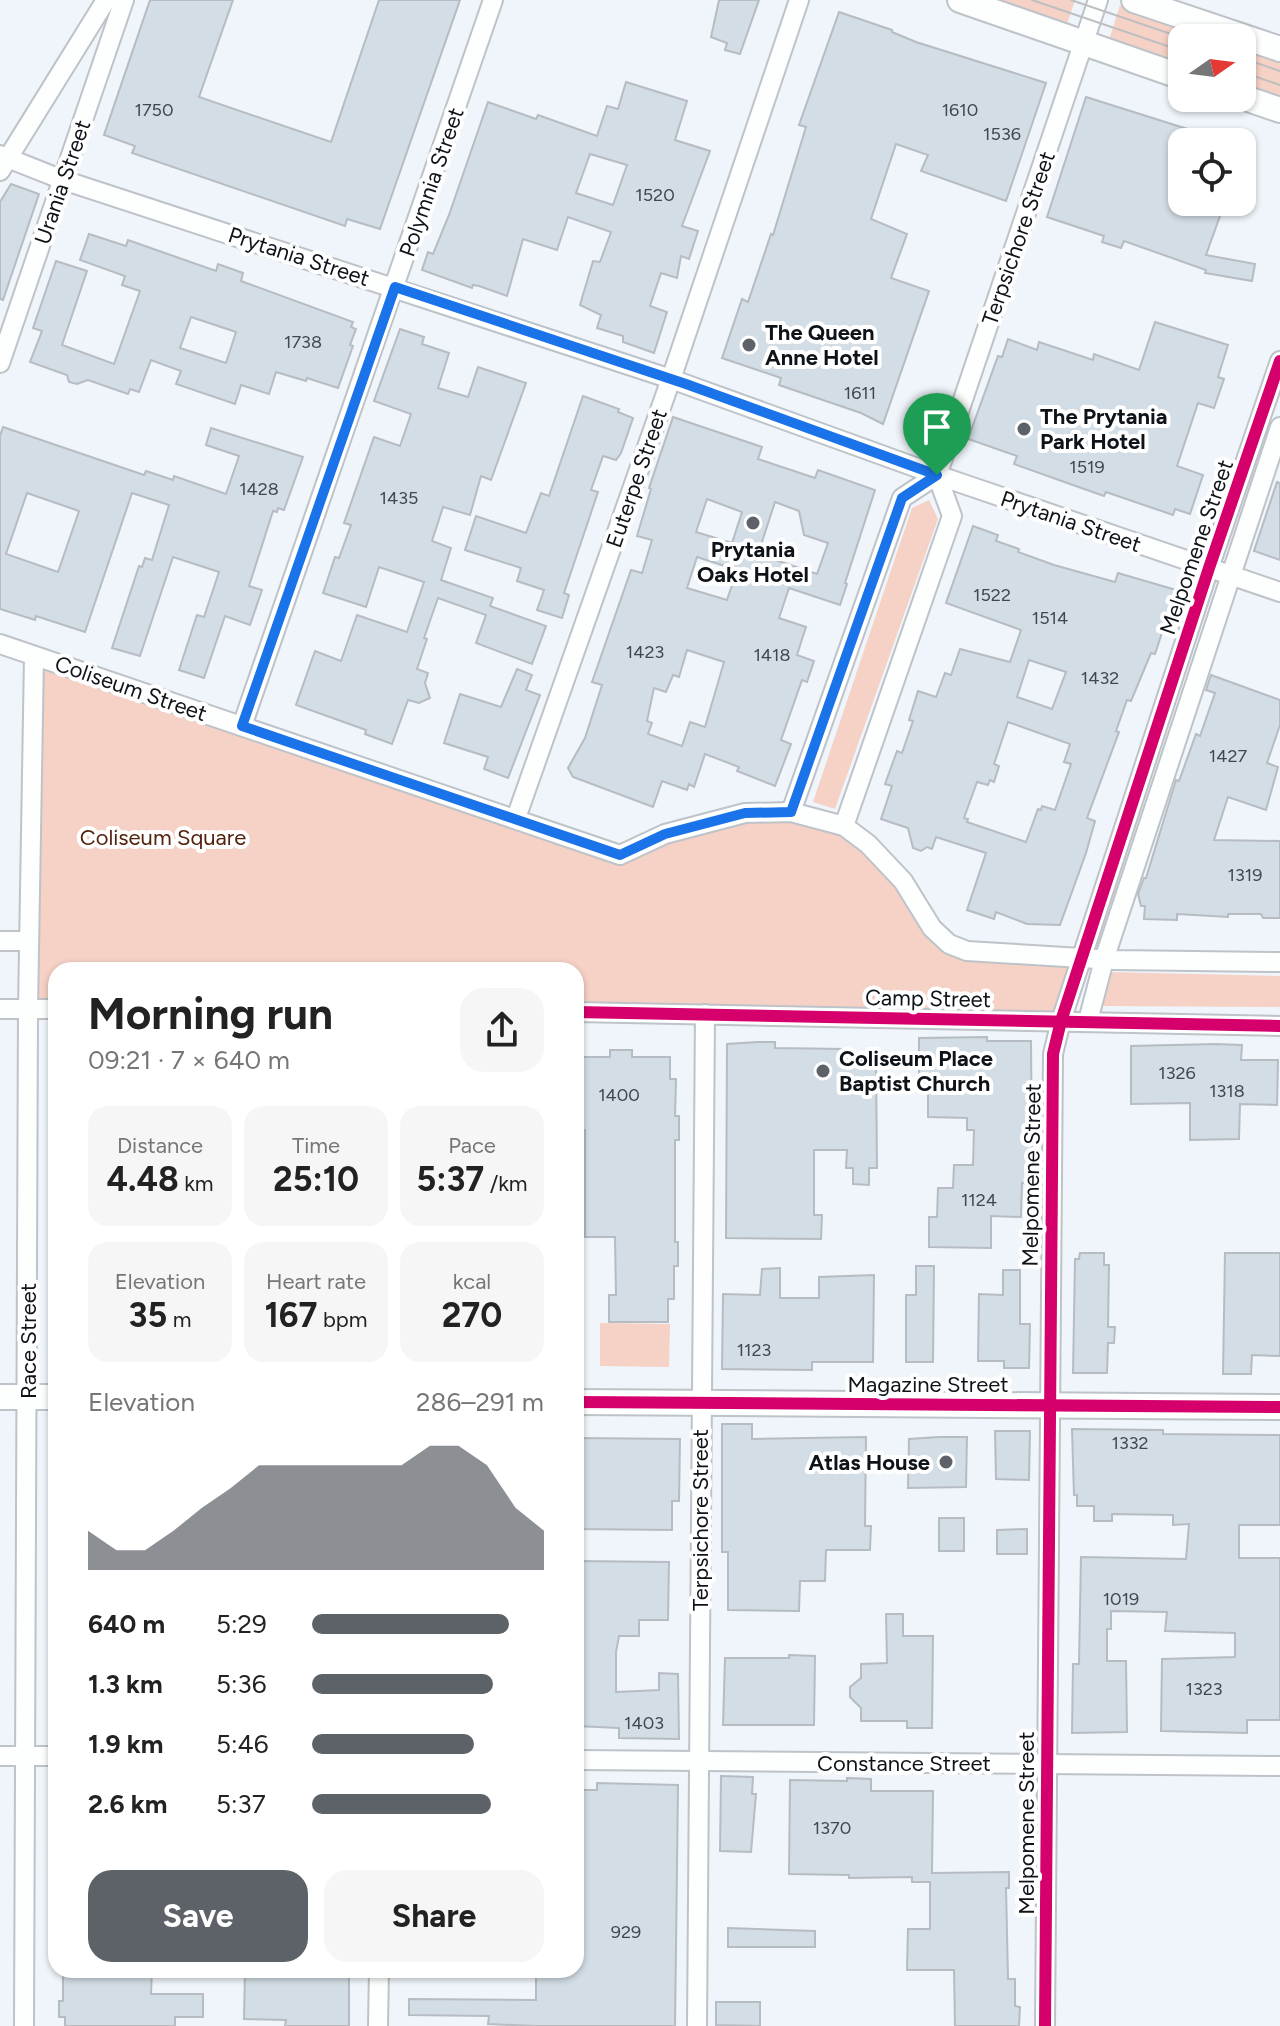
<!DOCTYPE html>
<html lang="en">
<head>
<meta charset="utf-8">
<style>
	body { margin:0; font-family:Figtree,sans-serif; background:#f6f6f6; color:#222; height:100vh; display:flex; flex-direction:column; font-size:30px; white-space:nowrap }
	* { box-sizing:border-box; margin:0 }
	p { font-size:26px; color:#767676 }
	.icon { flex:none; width:44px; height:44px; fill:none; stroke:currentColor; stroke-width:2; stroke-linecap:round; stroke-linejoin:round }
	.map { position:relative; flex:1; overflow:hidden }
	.sheet { position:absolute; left:48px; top:962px; width:536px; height:1016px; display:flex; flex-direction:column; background:#fff; border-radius:24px; box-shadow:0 2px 6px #0004 }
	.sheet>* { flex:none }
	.needle { width:52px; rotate:76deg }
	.buttons { position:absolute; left:1168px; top:24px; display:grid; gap:16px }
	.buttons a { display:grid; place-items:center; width:88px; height:88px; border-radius:16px; background:#fff; box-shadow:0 2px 6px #0004; font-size:40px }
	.pin { position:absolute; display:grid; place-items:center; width:68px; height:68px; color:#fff; margin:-82px -34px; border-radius:50% 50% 50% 0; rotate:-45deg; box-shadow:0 0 8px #0007 }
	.pin .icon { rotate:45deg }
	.round { display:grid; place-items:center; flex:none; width:84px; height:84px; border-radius:24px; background:#f6f6f6 }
	.headline { display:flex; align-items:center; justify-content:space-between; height:136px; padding:0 40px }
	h1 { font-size:44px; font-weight:700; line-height:60px }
	.metrics { display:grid; grid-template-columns:repeat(3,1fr); gap:12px; height:136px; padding:8px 40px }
	.metrics div { display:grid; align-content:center; border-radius:20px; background:#f6f6f6; text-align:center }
	.metrics b { font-size:34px; font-weight:700 }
	.metrics small { font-size:22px; font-weight:400 }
	.metrics p { font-size:22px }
	.chart { height:224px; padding:16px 40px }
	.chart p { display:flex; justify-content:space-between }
	.chart svg { width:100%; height:144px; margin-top:8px; fill:#5c6268; opacity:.7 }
	.primary-button { display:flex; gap:16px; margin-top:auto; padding:16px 40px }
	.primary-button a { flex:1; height:92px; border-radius:24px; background:#5c6268; color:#fff; font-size:32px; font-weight:700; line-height:92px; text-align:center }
	.primary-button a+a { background:#f6f6f6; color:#222 }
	ul { padding:0 40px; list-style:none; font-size:26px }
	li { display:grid; grid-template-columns:128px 96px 1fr; align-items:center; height:60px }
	li i { height:20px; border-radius:10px; background:#5c6268 }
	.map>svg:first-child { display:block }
	.green { fill:#f6d1c5 }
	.building { fill:#d3dde5; stroke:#b6bcc1; stroke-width:2; fill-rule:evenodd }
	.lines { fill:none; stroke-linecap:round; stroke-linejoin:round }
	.street-casing { stroke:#bdc3c8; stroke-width:22 }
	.secondary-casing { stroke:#bdc3c8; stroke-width:28 }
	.street { stroke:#fdfefe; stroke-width:18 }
	.secondary { stroke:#fdfefe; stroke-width:24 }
	.tram { stroke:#bebfc0; stroke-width:2 }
	.cycleway-casing { stroke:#fff; stroke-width:17 }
	.cycleway { stroke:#d6006c; stroke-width:12 }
	.route-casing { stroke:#fff; stroke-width:16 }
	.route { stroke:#1a73e8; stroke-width:10 }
	.poi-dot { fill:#5c6268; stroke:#fff; stroke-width:3 }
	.labels { text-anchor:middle; stroke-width:8; stroke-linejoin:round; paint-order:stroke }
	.number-label { font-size:18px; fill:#40484e }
	.street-label { font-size:22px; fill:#0d1319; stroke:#fff }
	.poi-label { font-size:22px; font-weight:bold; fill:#0d1319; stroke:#fff; text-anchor:start }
	.park-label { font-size:22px; fill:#53210c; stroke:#fff }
</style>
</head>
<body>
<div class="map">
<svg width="1280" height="2026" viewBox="0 0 1280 2026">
	<rect width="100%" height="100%" fill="#eff5fa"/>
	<g class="green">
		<path d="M998 0H1075L1067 24Z"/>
		<path d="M1120 5 1221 38H1182V65L1109 40Z"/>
		<path d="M1242 45 1280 57V99L1242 86Z"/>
		<path d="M929 500 938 519 835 809 813 802 912 508Z"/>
		<path d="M34 656 620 855 745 813 844 826 949 944 1081 958 1061 1021 576 1012V970H56V1009H28Z"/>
		<path d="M1107 972 1280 976V1007L1104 1006 1099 999Z"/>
		<path d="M600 1323 670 1324 669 1367 600 1366Z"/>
	</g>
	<g class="building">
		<path d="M150 0H233L199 97 331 142 379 0H460L380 229 347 219 345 226 132 153 135 146 104 135Z"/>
		<path d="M719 0H759L740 54 725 50 727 43 711 37Z"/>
		<path d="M839 12 892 30V32L916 42 1046 83 1006 201 921 171 928 155 896 144 871 219 907 234 891 278 929 291 883 424 861 413 779 385 781 378 722 358 742 299 748 302 771 234 773 235 806 127 799 125Z"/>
		<path d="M626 82 687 101 675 140 710 151 682 226 698 231 689 259 681 256 677 278 661 273 650 306 667 312 654 353 623 342V336L597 328 601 315 580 305 593 261 600 262 611 232 568 217 557 250 523 239 507 296 479 286 473 285 472 288 422 270 428 252 433 254 449 215 488 102 536 119 538 115 597 136 607 106 618 109ZM590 154 627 165 613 205 576 193Z"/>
		<path d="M1086 97 1219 139 1218 142H1182V202H1225L1206 255 1255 264 1252 281 1205 273 1206 270 1124 241 1121 248 1102 242 1104 236 1047 217Z"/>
		<path d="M11 184 39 194 3 300 0 299V202Z"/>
		<path d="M89 234 126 246 128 240 216 271 218 264 243 273 241 281 353 322 351 327 356 329 350 345 353 346 338 388 307 378 306 381 276 372 269 394 241 385 235 404 176 384 181 371 151 360 139 392 130 389 128 394 88 380 77 384 69 382 67 375 30 362 42 331 33 328 56 261 87 271 62 345 114 364 140 291 122 285 125 276 80 260ZM191 317 236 332 226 363 180 348Z"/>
		<path d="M1155 322 1228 345 1218 377 1224 379 1214 408 1198 403 1177 466 1203 475 1190 514 1175 509 1173 515 1106 492 1104 496 1070 484 1014 464 1017 456 968 439 998 356 1002 357 1008 339 1037 350 1039 342 1093 360 1094 354 1139 370Z"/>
		<path d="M400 329 424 337 422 344 449 353 438 388 468 397 478 367 526 383 491 480 481 476 470 515 443 507 432 541 451 548 441 580 493 598 490 606 546 626 532 664 476 643 486 615 438 598 424 638 427 639 417 669 428 673 425 683 430 698 419 703 408 700 392 744 365 734 366 730 296 705 315 651 341 661 357 615 407 632 424 582 379 567 366 607 323 593 335 557 339 558 351 525 344 523 374 437 400 446 411 414 374 401Z"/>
		<path d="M583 396 619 409 618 412 633 418 621 453 616 460 603 456 591 490 598 492 564 593 569 595 562 618 537 610 544 590 517 581 521 568 465 550 476 516 526 533 541 493 549 496Z"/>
		<path d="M673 417 762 447 758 459 815 478 818 470 875 490 845 583 847 584 840 605 789 588 779 618 806 627 797 655 814 661 807 682 802 680 781 740 791 744 775 786 737 771 739 767 705 754 694 787 689 784 687 790 662 781 653 807 573 777 568 768 585 738 602 685 592 682 631 570 642 573 652 540 637 536 651 489 649 488ZM707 499 742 512 732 543 696 532ZM775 502 799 511 804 535 828 543 817 574 758 554ZM697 557 737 570 727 600 687 588ZM687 650 724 662 705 727 690 722 682 746 648 734 652 723 647 721 654 688 666 692 673 675 679 677Z"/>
		<path d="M3 427 144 475 146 471 173 480 174 476 226 494 239 456 206 445 211 428 303 457 284 510 278 508 277 512 273 511 249 586 262 590 250 625 225 616 204 678 179 670 197 615 204 617 219 572 173 557 140 656 112 648 139 566 142 567 145 558 152 560 169 505 132 493 85 632 36 616 35 620 0 609V436ZM27 493 79 511 58 572 6 554Z"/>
		<path d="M1277 482 1280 483V560L1254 551Z"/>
		<path d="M973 526 998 535 996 541 1019 549 1018 552 1054 565 1115 582 1118 573 1176 590 1155 654 1151 653 1131 701 1127 700 1116 731 1119 732 1087 818 1095 821 1086 853 1060 925 1027 924 996 912 994 919 967 910 986 853 936 837 932 849 927 847 921 851 913 848 908 828 881 819 892 786 885 784 897 751 902 753 913 721 909 720 918 691 936 697 945 673 951 675 960 649 1010 662 1021 630 946 603ZM1029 660 1066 672 1052 709 1017 697ZM1008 722 1070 744 1064 762 1071 764 1055 810 1042 806 1041 810 1038 809 1026 842 967 822 968 819 964 818 977 782 988 785 990 780 994 782 999 766 994 764Z"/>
		<path d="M517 669 532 675 526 690 540 695 508 778 484 769 488 757 444 743 460 694 501 707Z"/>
		<path d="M1211 675 1280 700V725L1267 763 1278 767 1266 810 1228 797 1214 840 1280 841V918H1263L1261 914H1228V917L1177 914V920L1144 919 1145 906H1141L1138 894 1144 878H1146L1176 780 1179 781 1196 734 1200 736 1215 693 1206 690Z"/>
		<path d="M987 1037V1041H1031L1032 1165H1030L1029 1184 1022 1183 1021 1217 991 1216V1248L929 1247V1217H937L938 1188H953L954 1165H973L974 1130H967V1118L928 1117V1089H919V1038Z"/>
		<path d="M758 1042H775V1048L845 1049 844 1059 876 1060 877 1168H869V1185L853 1184V1168H846L847 1150H814V1215H822L821 1239 726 1238 727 1044Z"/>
		<path d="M1215 1044 1242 1045 1241 1060H1278L1277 1105 1240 1104 1239 1139 1190 1140V1103L1131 1104V1046Z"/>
		<path d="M610 1050H632V1057H670V1079H676L675 1116H679V1140H675V1242H678V1266H674V1299H668V1322H609V1295H616L615 1237H585V1130H576V1057H610Z"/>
		<path d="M1080 1253H1104V1265H1109L1108 1327H1115L1114 1343H1108L1107 1373H1073L1075 1259H1079Z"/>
		<path d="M1225 1253H1280V1356L1252 1355 1251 1374H1223Z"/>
		<path d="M916 1266H934L933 1362H906V1295H916Z"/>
		<path d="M780 1268V1298H819V1277L874 1275 873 1362H812V1370L722 1369 723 1294 760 1295 762 1269Z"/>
		<path d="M1003 1270H1020V1324H1030L1029 1368H1004V1361H978L979 1294 1003 1295Z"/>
		<path d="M722 1424H752V1439L866 1437 865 1526H871L870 1550H826L825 1581H800L799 1611 728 1610V1552H722Z"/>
		<path d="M1072 1429 1163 1430V1434L1280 1435V1525H1239V1558H1280V1720H1247V1733L1161 1731 1162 1659 1235 1657V1633L1165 1631 1167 1612 1111 1611V1629H1107V1661H1126L1127 1732 1072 1733 1073 1664H1079L1081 1557 1186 1559 1189 1524 1173 1525V1515L1112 1514V1521H1094V1506H1077V1495H1074Z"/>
		<path d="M995 1431H1030L1029 1480 996 1479Z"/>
		<path d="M939 1437H967L966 1487 908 1488 909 1439Z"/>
		<path d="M576 1438 680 1439 679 1501H672V1530L576 1529Z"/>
		<rect x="939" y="1518" width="25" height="33"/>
		<path d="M1027 1529V1554H997V1530Z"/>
		<path d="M576 1561 669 1562 668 1620H639V1636H619L616 1652V1692L659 1690V1673L678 1674 679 1739 619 1738V1728L576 1726Z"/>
		<path d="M886 1614H903V1636H933L932 1728H907V1721H861V1708L850 1697V1687L861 1678V1664L887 1663Z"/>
		<path d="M789 1655 815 1656 814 1725H723L725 1658H789Z"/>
		<path d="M721 1776 753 1777 752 1794H756L751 1852 720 1851Z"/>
		<path d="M847 1778 871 1779V1791H933L932 1873 1009 1872V1888H1006L1008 1979H1015V2006L1020 2007 1019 2026H955L954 1970H907L908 1929H930V1882H912V1877L849 1878V1875L789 1874 790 1780 847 1781Z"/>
		<path d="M597 1783 678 1785 675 2026H535L488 2024 489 2016 409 2015V1999L536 2000V1970H576V1790H597Z"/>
		<path d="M728 1928 815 1931V1947H728Z"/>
		<path d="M63 1970H152L151 1994H203V2017H175V2026H65V2017H59V2001H63Z"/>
		<path d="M245 1970H349V2026H285L286 2020 244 2019Z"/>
		<path d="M716 2002H760V2026L716 2025Z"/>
	</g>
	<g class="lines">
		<defs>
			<g id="street">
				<path d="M0 155 63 180 671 379 937 475 1280 592"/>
				<path d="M0 171 106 0"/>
				<path d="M0 363 124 0"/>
				<path d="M0 644 620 855 665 834 745 813 791 812 844 826 868 844 903 881 932 928 949 944 967 951 1114 960 1280 962"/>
				<path d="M242 726 493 0"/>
				<path d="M791 812 902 498 937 475 947 447 1098 0"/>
				<path d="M516 818 671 379 799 0"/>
				<path d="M844 826 952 516 937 475"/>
				<path d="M0 941H29"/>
				<path d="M0 1009H56"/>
				<path d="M576 1012 1280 1026"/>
				<path d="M1088 1021 1104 960 1280 427"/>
				<path d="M0 1756H56"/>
				<path d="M576 1760 1280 1766"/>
				<path d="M24 2026 28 1009 34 656"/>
				<path d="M378 2026 379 1970"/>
				<path d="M697 2026 705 1014"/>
				<path d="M1045 2026 1053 1054 1061 1021 1209 568 1280 361"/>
			</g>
			<g id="secondary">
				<path d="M960 0 1182 77"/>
				<path d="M1134 0 1280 49"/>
				<path d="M1242 97 1280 110"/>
				<path d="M0 1397H56"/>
				<path d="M576 1402 1280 1407"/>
			</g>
		</defs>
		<use href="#street" class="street-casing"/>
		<use href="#secondary" class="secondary-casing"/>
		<use href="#street" class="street"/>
		<use href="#secondary" class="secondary"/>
		<g class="tram">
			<path d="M1032 0 1182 51"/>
			<path d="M1071 0 1183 38"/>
			<path d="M1242 58 1280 71"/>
			<path d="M1242 72 1280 85"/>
		</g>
		<defs>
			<g id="cycleway">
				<path d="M576 1012 1280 1026"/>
				<path d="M576 1402 1280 1407"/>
				<path d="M1045 2026 1053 1054 1061 1021 1209 568 1280 361"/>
			</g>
		</defs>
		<use href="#cycleway" class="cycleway-casing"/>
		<use href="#cycleway" class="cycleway"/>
	</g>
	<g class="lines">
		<defs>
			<path id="route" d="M395 287 686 384 937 475 902 498 791 812 745 813 665 834 620 855 242 726Z"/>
		</defs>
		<use href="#route" class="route-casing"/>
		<use href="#route" class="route"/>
	</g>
	<g class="poi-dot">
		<circle cx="749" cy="345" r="8"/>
		<circle cx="1024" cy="429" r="8"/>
		<circle cx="753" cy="523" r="8"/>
		<circle cx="823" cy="1071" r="8"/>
		<circle cx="946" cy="1462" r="8"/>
	</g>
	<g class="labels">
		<g class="number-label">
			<text x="154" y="116">1750</text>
			<text x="960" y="116">1610</text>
			<text x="1002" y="140">1536</text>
			<text x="655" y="201">1520</text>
			<text x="303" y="348">1738</text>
			<text x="860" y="399">1611</text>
			<text x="1087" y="473">1519</text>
			<text x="259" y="495">1428</text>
			<text x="399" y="504">1435</text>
			<text x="992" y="601">1522</text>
			<text x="1050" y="624">1514</text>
			<text x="645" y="658">1423</text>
			<text x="772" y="661">1418</text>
			<text x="1100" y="684">1432</text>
			<text x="1228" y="762">1427</text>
			<text x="1245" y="881">1319</text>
			<text x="1177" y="1079">1326</text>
			<text x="1227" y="1097">1318</text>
			<text x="619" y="1101">1400</text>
			<text x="979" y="1206">1124</text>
			<text x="754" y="1356">1123</text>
			<text x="1130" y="1449">1332</text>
			<text x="1121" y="1605">1019</text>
			<text x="1204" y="1695">1323</text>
			<text x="644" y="1729">1403</text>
			<text x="832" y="1834">1370</text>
			<text x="626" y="1938">929</text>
		</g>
		<g class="street-label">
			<text transform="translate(62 182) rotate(-71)" y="8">Urania Street</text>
			<text transform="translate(431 182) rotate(-71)" y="8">Polymnia Street</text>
			<text transform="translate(1018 238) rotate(-71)" y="8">Terpsichore Street</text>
			<text transform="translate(299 256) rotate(18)" y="8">Prytania Street</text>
			<text transform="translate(636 478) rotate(-71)" y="8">Euterpe Street</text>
			<text transform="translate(1071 521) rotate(19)" y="8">Prytania Street</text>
			<text transform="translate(1196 547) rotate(-71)" y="8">Melpomene Street</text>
			<text transform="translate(131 688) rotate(19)" y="8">Coliseum Street</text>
			<text transform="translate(928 998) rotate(1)" y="8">Camp Street</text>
			<text transform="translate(1031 1175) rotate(-89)" y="8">Melpomene Street</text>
			<text transform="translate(28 1341) rotate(-90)" y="8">Race Street</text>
			<text x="928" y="1392">Magazine Street</text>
			<text transform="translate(700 1520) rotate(-90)" y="8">Terpsichore Street</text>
			<text x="904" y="1771">Constance Street</text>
			<text transform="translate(1026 1823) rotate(-90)" y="8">Melpomene Street</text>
		</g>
		<g class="poi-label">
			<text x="765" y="340">The Queen<tspan x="765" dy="25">Anne Hotel</tspan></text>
			<text x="1040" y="424">The Prytania<tspan x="1040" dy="25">Park Hotel</tspan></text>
			<text x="753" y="557" text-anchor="middle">Prytania<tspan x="753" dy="25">Oaks Hotel</tspan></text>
			<text x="839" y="1066">Coliseum Place<tspan x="839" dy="25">Baptist Church</tspan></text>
			<text x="930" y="1470" text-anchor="end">Atlas House</text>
		</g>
		<g class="park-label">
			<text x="163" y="845">Coliseum Square</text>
		</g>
	</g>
</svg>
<div class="buttons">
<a><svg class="needle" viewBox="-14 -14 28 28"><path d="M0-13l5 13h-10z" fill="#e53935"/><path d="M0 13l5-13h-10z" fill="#767676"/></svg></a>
<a><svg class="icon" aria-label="locate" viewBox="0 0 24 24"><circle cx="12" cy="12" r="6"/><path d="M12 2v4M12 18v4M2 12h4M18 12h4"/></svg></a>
</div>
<div class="pin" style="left:937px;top:475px;background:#1e9e55"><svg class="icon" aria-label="arrive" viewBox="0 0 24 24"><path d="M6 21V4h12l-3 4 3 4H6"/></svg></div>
<section class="sheet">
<div class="headline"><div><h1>Morning run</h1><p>09:21 · 7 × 640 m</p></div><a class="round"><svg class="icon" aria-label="share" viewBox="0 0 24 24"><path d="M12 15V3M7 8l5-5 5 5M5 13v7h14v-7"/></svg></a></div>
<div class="metrics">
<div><p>Distance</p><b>4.48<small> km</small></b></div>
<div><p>Time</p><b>25:10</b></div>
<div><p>Pace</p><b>5:37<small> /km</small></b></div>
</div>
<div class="metrics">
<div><p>Elevation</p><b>35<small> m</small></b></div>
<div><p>Heart rate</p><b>167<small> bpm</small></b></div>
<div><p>kcal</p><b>270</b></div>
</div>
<div class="chart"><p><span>Elevation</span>286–291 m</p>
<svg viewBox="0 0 160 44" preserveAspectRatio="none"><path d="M0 44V32L10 38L20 38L30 32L40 25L50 19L60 12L70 12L80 12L90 12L100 12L110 12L120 6L130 6L140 12L150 25L160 32V44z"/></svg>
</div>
<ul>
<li><b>640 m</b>5:29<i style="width:85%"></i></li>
<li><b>1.3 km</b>5:36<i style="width:78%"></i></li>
<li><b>1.9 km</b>5:46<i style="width:70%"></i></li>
<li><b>2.6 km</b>5:37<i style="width:77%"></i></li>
</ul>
<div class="primary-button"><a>Save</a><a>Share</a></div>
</section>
</div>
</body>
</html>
